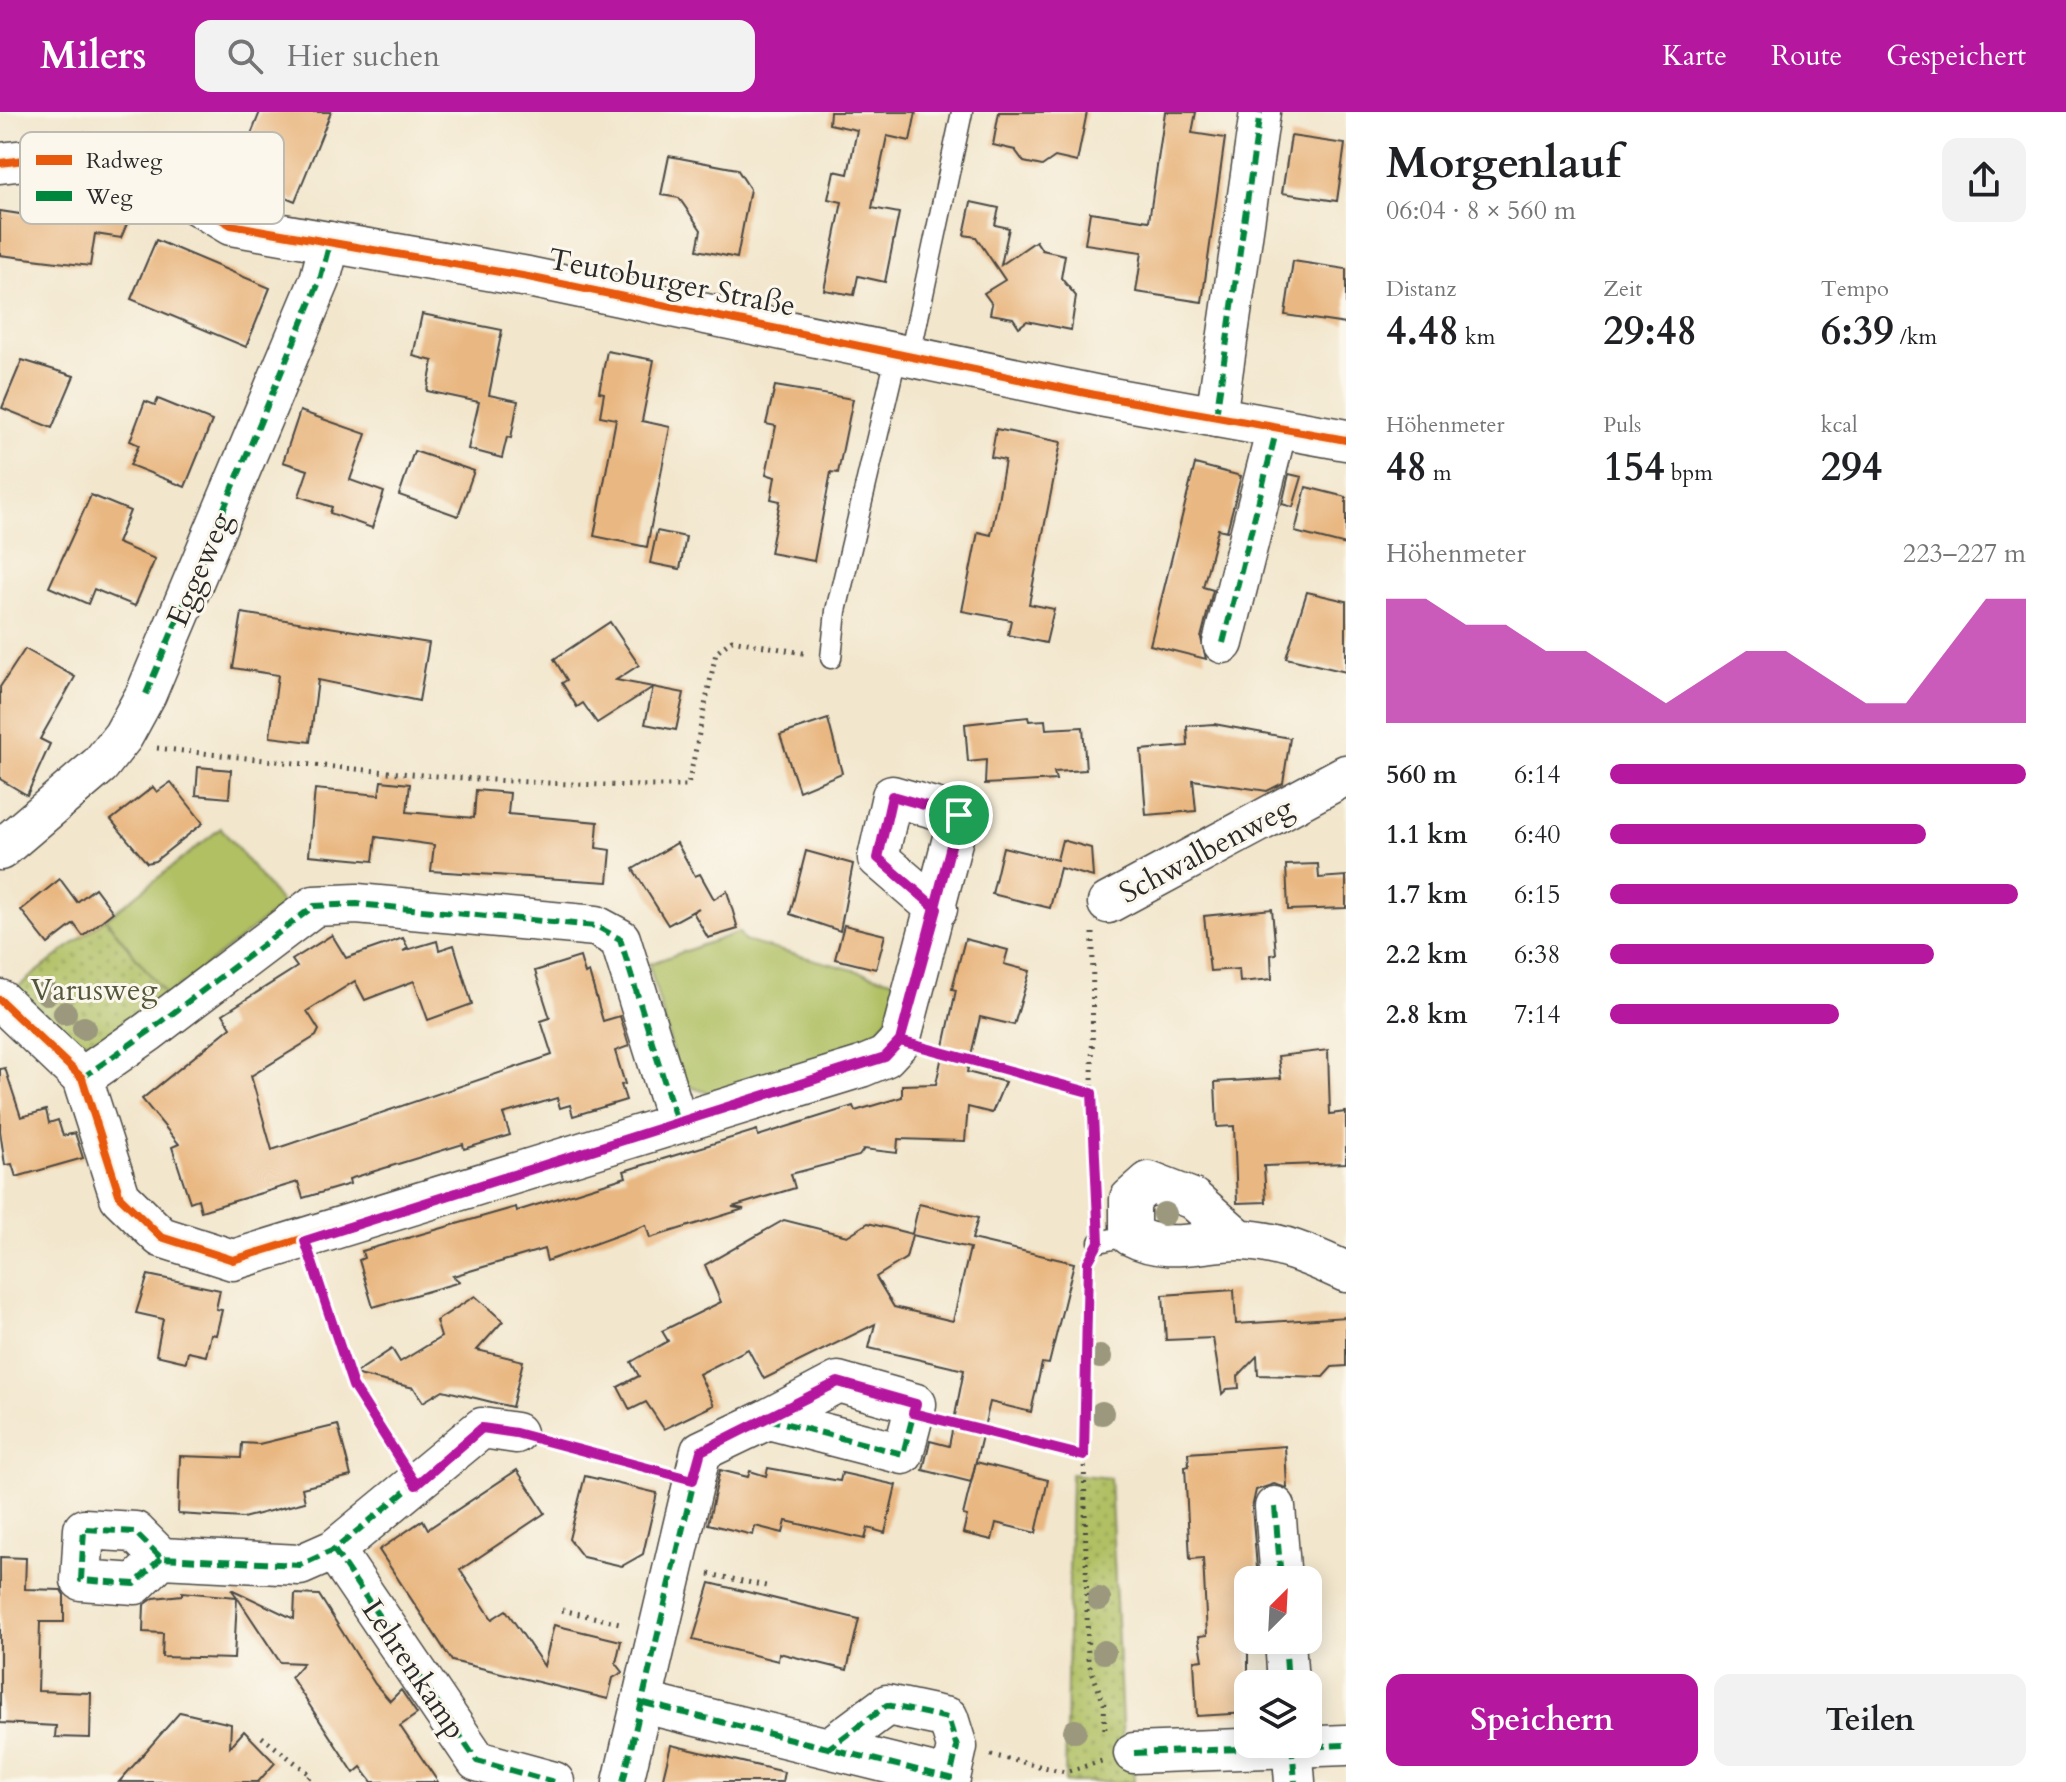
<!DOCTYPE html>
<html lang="de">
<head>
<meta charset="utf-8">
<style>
	body { margin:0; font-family:Cardo,serif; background:#f2f2f2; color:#202124; height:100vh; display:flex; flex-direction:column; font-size:30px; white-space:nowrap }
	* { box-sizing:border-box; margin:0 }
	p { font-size:26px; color:#757577 }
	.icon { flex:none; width:44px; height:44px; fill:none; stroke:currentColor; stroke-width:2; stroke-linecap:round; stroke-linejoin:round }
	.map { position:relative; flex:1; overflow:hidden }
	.sheet { display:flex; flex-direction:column; background:#fff; width:720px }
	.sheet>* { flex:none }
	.needle { width:52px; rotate:24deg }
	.tools { position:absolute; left:1234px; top:1454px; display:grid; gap:16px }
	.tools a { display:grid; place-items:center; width:88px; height:88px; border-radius:16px; background:#fff; box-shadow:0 4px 20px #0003; font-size:40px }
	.pin { position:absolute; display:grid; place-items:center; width:68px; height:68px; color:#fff; margin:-34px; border:4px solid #fff; border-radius:50%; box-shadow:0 2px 8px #0007 }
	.round { display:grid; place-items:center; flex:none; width:84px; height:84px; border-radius:16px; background:#f2f2f2 }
	.headline { display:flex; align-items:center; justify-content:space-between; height:136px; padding:0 40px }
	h1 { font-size:44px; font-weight:600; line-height:60px }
	.stats { display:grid; grid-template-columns:repeat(3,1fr); gap:12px; height:136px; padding:8px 40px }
	.stats div { display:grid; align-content:center }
	.stats b { font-size:40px; font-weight:600 }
	.stats small { font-size:22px; font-weight:400 }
	.stats p { font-size:22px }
	.chart { height:224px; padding:16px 40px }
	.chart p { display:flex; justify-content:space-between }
	.chart svg { width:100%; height:144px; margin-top:8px; fill:#b5179e; opacity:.7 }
	.cta { display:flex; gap:16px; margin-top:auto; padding:16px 40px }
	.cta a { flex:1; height:92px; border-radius:16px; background:#b5179e; color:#fff; font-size:32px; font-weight:600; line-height:92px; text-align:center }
	.cta a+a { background:#f2f2f2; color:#202124 }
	ul { padding:0 40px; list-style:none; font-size:26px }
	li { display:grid; grid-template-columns:128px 96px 1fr; align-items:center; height:60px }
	li i { height:20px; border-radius:10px; background:#b5179e }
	header { display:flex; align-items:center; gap:48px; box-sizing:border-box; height:112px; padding:0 40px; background:#b5179e; color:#fff }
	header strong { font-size:38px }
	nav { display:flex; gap:44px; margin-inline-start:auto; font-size:28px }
	.search { width:560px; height:72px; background:#f2f2f2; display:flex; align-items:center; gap:20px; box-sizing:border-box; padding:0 28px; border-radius:16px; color:#757577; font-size:30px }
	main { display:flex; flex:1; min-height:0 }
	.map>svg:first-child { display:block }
	.grass { fill:#b0c063; stroke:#6e7647; stroke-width:2 }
	.park { fill:url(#park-dots); stroke:#6e7647; stroke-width:2 }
	.building { fill:#e9b781; fill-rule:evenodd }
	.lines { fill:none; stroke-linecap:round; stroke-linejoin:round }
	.service-casing { stroke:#494743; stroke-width:23 }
	.minor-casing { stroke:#494743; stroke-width:43 }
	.path { stroke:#494743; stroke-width:5; stroke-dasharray:2 6; stroke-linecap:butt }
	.service { stroke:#fff; stroke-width:20 }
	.minor { stroke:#fff; stroke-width:40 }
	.quiet { stroke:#00873e; stroke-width:6; stroke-dasharray:12 6; stroke-linecap:butt }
	.cycleway-casing { stroke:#fbf7ec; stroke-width:13 }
	.cycleway { stroke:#e8590c; stroke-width:8 }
	.tree { fill:#9b987d }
	.route-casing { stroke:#fff; stroke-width:16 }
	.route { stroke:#b5179e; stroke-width:10 }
	.labels { text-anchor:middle; stroke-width:6; stroke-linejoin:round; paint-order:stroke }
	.street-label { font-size:30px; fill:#2b2b2b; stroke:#fbf7ec }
	.park-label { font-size:30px; fill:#53583c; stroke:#fbf7ec }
	.key { fill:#fbf7ec; stroke:#bdbab2; stroke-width:2 }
	.key-label { font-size:22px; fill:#2b2b2b }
</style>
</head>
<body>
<header>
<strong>Milers</strong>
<div class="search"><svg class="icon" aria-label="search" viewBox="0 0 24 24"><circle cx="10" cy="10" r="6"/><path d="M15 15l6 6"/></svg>Hier suchen</div>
<nav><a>Karte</a><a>Route</a><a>Gespeichert</a></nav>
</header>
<main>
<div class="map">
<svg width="1346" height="1670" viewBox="0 0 1346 1670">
	<defs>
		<pattern id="park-dots" width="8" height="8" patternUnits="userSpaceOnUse" patternTransform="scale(2)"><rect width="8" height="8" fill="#b0c063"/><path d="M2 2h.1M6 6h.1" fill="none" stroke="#8f9c52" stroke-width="1.8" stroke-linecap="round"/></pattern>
	</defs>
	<rect width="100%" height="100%" fill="#fbf7ec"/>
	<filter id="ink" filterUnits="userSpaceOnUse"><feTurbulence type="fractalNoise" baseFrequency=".0125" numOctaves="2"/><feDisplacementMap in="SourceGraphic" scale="16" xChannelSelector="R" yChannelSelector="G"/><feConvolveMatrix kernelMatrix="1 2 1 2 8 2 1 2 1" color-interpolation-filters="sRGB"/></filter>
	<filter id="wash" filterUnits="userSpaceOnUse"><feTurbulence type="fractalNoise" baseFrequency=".006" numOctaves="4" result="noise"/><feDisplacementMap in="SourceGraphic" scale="32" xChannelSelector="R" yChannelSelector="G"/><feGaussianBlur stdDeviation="1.8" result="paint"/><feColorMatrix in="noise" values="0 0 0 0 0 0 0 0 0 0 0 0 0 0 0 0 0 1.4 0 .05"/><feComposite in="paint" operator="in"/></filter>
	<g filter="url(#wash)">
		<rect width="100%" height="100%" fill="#f2e6cc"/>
		<g class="grass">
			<path d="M221 716 283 793 167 884 106 807Z"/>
			<path d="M739 820 744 829 899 870 886 909 865 933 709 981 687 974 679 962 649 852Z"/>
		</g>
		<g class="park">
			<path d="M105 807 167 884C136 907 99 951 62 918 46 904 33 889 15 877Z"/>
			<path d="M1071 1362 1110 1366 1123 1631 1134 1641V1670H1065Z"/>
		</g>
		<g id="blocks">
			<g class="building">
				<path d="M260 0H331L295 89 246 69 260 35 248 30Z"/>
				<path d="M830 0H916L910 29 887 24 872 96 899 101 885 170 858 164 854 183 824 178 842 90 828 87 834 59 848 62 857 18 829 12Z"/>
				<path d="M999 0H1087L1077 50 1055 45 1042 54 1024 50 1015 38 993 33Z"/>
				<path d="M1165 0H1196L1192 21 1225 26 1202 190 1136 180 1142 140 1085 132 1090 100 1149 109Z"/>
				<path d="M1291 24 1345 32 1337 89 1282 81Z"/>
				<path d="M669 44 737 57 750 77 737 146 697 138 701 118 679 86 661 83Z"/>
				<path d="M52 85 84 90 83 93 132 100 121 126 95 122 90 154 0 143V99L33 104 36 86 52 89Z"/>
				<path d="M971 90 999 96 995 113 1009 116 1001 153 1036 129 1042 138 1065 143 1061 166 1076 184 1071 218 1027 209 1019 215 1013 206 990 202 992 192 984 181 1005 168 976 125 964 123Z"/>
				<path d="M156 128 270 176 246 235 131 187Z"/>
				<path d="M1293 149 1346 157V212L1285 203Z"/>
				<path d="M422 202 502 218 489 283 518 289 511 326 507 325 502 346 468 337 479 290 427 279 433 249 413 244Z"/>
				<path d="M607 239 654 248 642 309 670 315 647 435 594 424 616 307 600 304 604 281 599 280Z"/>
				<path d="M22 248 74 264 52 316 2 296Z"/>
				<path d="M775 274 853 287 838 361 831 360 814 449 770 441 780 389 771 387 775 365 766 362 776 314 766 312Z"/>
				<path d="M158 287 212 309 185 375 130 353 139 333 130 329 145 289 155 293Z"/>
				<path d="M300 299 366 322 350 368 384 380 372 416 330 401 332 395 299 384 308 358 283 350Z"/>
				<path d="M996 317 1061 330 1029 492 1054 497 1046 531 1008 523 1011 508 962 499 978 420 991 423 998 388 1005 348 991 345Z"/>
				<path d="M414 339 474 359 458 404 399 383Z"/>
				<path d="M1195 352 1241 364 1227 419 1218 417 1203 475 1213 478 1201 526 1206 547 1150 533Z"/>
				<path d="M1289 362 1302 365 1293 395 1282 392Z"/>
				<path d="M1306 375 1346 385V433L1295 420Z"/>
				<path d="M91 383 130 399 117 431 155 447 135 494 94 477 88 492 49 475Z"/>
				<path d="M657 419 686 425 680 457 650 451Z"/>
				<path d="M1307 480 1346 489V560L1286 546Z"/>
				<path d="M242 501 429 531 419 589 318 568 310 630 270 625 278 563 233 556Z"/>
				<path d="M610 510 639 553 616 568 653 575 597 611 583 591 577 595 562 571 567 568 554 547Z"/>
				<path d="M25 537 75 565 40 627 50 632 27 683 0 667V575Z"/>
				<path d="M653 575 684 581 676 618 645 612Z"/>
				<path d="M1028 605 1029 609 1045 608 1046 617 1083 615 1086 658 1054 660 1056 668 985 672 986 648 968 650 965 612Z"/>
				<path d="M828 607 842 661 799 679 780 623Z"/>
				<path d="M1214 612 1290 626 1283 671 1267 679 1193 668 1196 699 1146 703 1141 638 1188 634 1187 614Z"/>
				<path d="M198 655 231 658 229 686 196 683Z"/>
				<path d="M381 669 410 672 407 700 474 706 476 678 510 681 508 702 598 710 596 736 611 738 608 770 431 759 434 733 376 725 373 749 309 743 315 677 379 683Z"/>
				<path d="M171 670 203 711 155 749 147 751 111 708 153 675 157 680Z"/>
				<path d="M1062 728 1091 736 1093 765 1060 756 1050 796 992 782 1003 735 1057 748Z"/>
				<path d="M677 731 695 764 700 762 714 787 727 779 738 817 708 826 693 800 699 796 668 813 633 757Z"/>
				<path d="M806 739 853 752 840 819 790 802Z"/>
				<path d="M1318 752 1319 766 1346 764V796L1288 798 1286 753Z"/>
				<path d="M60 767 77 790 95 776 113 800 83 824 74 812 48 832 21 798Z"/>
				<path d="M1272 797 1276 842 1271 843 1272 867 1240 870 1239 857 1210 859 1204 804Z"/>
				<path d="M844 813 885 823 876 857 835 847Z"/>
				<path d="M332 823 346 846 403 826 408 836 403 839 437 829 439 838 454 833 472 892 428 908 414 869 365 888 355 869 307 899 319 918 316 924 251 964 272 1038 552 943 541 909 550 906 535 859 580 845 585 862 589 860 603 909 620 904 629 934 615 939 625 972 621 973 626 988 573 1004 570 993 560 996 557 986 503 1002 510 1023 464 1037 463 1032 349 1067 350 1072 303 1086 298 1070 201 1099 198 1087 190 1090 172 1035 179 1032 142 987 231 915 223 902 297 855 292 848Z"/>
				<path d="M965 827 1008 838 1004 852 1030 859 1014 913 980 905 967 960 1005 970 992 1001 968 995 965 1029 898 1027 897 1041 864 1037 859 1044 791 1062 795 1076 732 1095 744 1097 650 1126 646 1113 547 1149 544 1137 453 1164 460 1170 373 1195 359 1148 364 1146 362 1139 516 1095 517 1099 626 1065 624 1059 757 1018 758 1024 853 994 855 999 902 985V973L936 972 956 878 952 877Z"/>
				<path d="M1328 938 1330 1002 1346 1000V1051L1264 1054 1266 1090 1237 1091 1234 1014 1217 1015 1215 970 1281 966 1278 944Z"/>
				<path d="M5 956 21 1005 46 998 49 1011 58 1008 63 1024 75 1021 83 1046 16 1065 12 1052 5 1053 0 1019V957Z"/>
				<path d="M919 1092 978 1106 972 1127 1074 1151 1049 1252 1042 1251 1031 1300 990 1290 971 1370 923 1358 930 1329 949 1334 964 1258 869 1236 875 1212 764 1267 748 1237 699 1262 714 1293 664 1317 646 1290 630 1298 618 1275 639 1264 631 1250 668 1229 662 1219 721 1190 705 1153 784 1108 847 1124 868 1111 912 1122ZM912 1123 970 1136 953 1209 894 1195 876 1165 906 1146Z"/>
				<path d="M148 1163 220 1178 216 1197 222 1198 216 1223 211 1222 206 1244 188 1240 186 1250 156 1243 163 1207 136 1201Z"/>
				<path d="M1234 1178 1236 1212 1346 1205V1254L1332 1255 1323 1265 1258 1263 1257 1244 1238 1264 1239 1276 1227 1277 1222 1282 1213 1226 1166 1228 1163 1183Z"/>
				<path d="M475 1184 503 1209 477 1238 523 1249 512 1295 443 1278 423 1290 414 1276 354 1262 392 1237 400 1250 441 1225 436 1209Z"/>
				<path d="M338 1313 351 1364 302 1376 305 1390 243 1406 178 1402 180 1344 241 1346 242 1331 259 1332Z"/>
				<path d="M1285 1334 1287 1376 1274 1372 1256 1378 1252 1396 1258 1468H1248V1601L1197 1604 1194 1549 1203 1548 1199 1524 1207 1523 1203 1446 1190 1447 1185 1355 1189 1354 1188 1341Z"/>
				<path d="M976 1350 1048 1368 1036 1421 996 1411 992 1428 963 1421 967 1404 963 1403Z"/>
				<path d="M768 1356 840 1369 842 1361 896 1373 885 1421 868 1416 865 1427 786 1409 783 1421 755 1414 753 1423 708 1412 720 1358 748 1365 750 1359 766 1364Z"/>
				<path d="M517 1358 545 1401 460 1458 492 1507 506 1498 544 1554 554 1513 621 1529 616 1551 623 1560 613 1566 608 1587 452 1549 379 1438 423 1408 428 1417Z"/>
				<path d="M585 1364 657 1381 643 1442 622 1454 583 1445 569 1427Z"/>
				<path d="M0 1445 26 1446 25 1477 61 1478 64 1483V1510H40L38 1579 91 1581 90 1626 55 1625 56 1614 0 1611Z"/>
				<path d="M710 1471 859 1507 847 1558 779 1541 778 1549 693 1528Z"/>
				<path d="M231 1477 294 1507 295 1482 319 1483 375 1572 390 1589 401 1578 417 1602 400 1614 438 1670H372L361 1655 354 1661 291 1565 303 1551 280 1550 237 1485 234 1547 162 1545 163 1521 143 1520 144 1493 154 1486 182 1483V1480L237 1485Z"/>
				<path d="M180 1600 231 1612 230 1635 244 1619 275 1651 258 1670H119Z"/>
				<path d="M671 1633 784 1660 782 1670H662Z"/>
			</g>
		</g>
	</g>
	<g filter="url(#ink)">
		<use href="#blocks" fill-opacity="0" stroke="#494743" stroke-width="2"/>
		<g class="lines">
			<defs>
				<g id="service">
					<path d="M910 243 962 0"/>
					<path d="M831 546 836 499 897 241"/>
					<path d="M1099 1130 1130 1123"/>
				</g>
				<g id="minor">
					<path d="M0 51 82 41 137 57 231 113 528 165 1100 284 1346 328"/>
					<path d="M1216 305 1260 0"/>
					<path d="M1223 531 1277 316"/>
					<path d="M0 738 100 653 123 624 146 582 320 168 330 130"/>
					<path d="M1108 791 1346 663"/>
					<path d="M0 888 82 966 120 1085 161 1125 233 1148 861 955 885 945 900 929 959 703 892 684 878 746 937 797"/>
					<path d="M82 966 148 920 314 794 357 792 596 814 620 827 677 1010"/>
					<path d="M1240 1128 1193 1087 1149 1070 1130 1087V1123C1168 1143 1200 1128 1239 1128 1276 1128 1314 1145 1346 1160"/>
					<path d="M1275 1395 1281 1468"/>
					<path d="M334 1438 477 1649 554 1670"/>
					<path d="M161 1446 135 1472 81 1468 84 1417 135 1420 161 1446 300 1453 334 1438 482 1316 516 1321"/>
					<path d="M1285 1528 1288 1572"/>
					<path d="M644 1591 950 1666 957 1635 948 1606 887 1593 829 1636"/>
					<path d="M1292 1632 1295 1670"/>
					<path d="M1134 1641 1346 1633"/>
					<path d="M623 1670 701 1339 768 1307 903 1342 916 1292 838 1270 768 1307"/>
				</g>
			</defs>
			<use href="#service" class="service-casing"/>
			<use href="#minor" class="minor-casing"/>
			<g class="path">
				<path d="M157 636C334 656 510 675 688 674L716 541 732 528 808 542"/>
				<path d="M1093 821 1092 981 1096 1070"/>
				<path d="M934 938 1092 981"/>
				<path d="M1088 1154 1084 1344 1088 1549 1104 1592 1105 1621"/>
				<path d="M315 1159 353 1274 396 1342"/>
				<path d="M949 1310 1084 1344"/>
				<path d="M551 1330 661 1359"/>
				<path d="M709 1462 771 1475"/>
				<path d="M562 1498 624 1512"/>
				<path d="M262 1625 311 1663 304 1670"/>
				<path d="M991 1643 1065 1660 1102 1649"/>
			</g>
			<use href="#service" class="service"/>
			<use href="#minor" class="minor"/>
			<g class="quiet">
				<path d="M1216 305 1260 0"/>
				<path d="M1223 531 1277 316"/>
				<path d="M146 582 320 168 330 130"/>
				<path d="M82 966 148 920 314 794 357 792 596 814 620 827 677 1010"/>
				<path d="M1275 1395 1281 1468"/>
				<path d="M334 1438 477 1649 554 1670"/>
				<path d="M161 1446 135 1472 81 1468 84 1417 135 1420 161 1446 300 1453 334 1438 482 1316 516 1321"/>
				<path d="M1285 1528 1288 1572"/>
				<path d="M644 1591 950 1666 957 1635 948 1606 887 1593 829 1636"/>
				<path d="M1292 1632 1295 1670"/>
				<path d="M1134 1641 1346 1633"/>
				<path d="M623 1670 701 1339 768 1307 903 1342 916 1292 838 1270 768 1307"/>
			</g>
			<defs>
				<g id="cycleway">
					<path d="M0 51 82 41 137 57 231 113 528 165 1100 284 1346 328"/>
					<path d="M0 888 82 966 120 1085 161 1125 233 1148 861 955 885 945 900 929 959 703 892 684 878 746 937 797"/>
				</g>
			</defs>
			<use href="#cycleway" class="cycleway-casing"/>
			<use href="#cycleway" class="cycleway"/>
		</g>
		<g class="tree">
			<circle cx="47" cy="881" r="12"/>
			<circle cx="65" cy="901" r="12"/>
			<circle cx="84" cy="916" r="12"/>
			<circle cx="1164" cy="1102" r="12"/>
			<circle cx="1100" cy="1245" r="12"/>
			<circle cx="1102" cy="1301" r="12"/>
			<circle cx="1099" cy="1487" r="12"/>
			<circle cx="1104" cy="1540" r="12"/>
			<circle cx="1075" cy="1619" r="12"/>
		</g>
	</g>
	<g class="lines" filter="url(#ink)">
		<defs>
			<path id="route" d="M959 703 900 929 885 945 305 1129 353 1274 416 1373 482 1316 516 1321 693 1368 701 1339 838 1270 916 1292 913 1301 1084 1344 1088 1150 1099 1130 1092 981 900 929 937 797 878 746 892 684 959 703"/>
		</defs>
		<use href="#route" class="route-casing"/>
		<use href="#route" class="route"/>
	</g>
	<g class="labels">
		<g class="street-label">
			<text transform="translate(672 170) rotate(11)" y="10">Teutoburger Straße</text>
			<text transform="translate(199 457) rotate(-67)" y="10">Eggeweg</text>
			<text transform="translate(1206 738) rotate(-28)" y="10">Schwalbenweg</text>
			<text transform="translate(414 1557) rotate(56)" y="10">Lehrenkamp</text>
		</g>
		<g class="park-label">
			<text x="94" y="888">Varusweg</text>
		</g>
	</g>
	<rect x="20" y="20" width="264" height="92" rx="12" class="key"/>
	<rect x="36" y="43" width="36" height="10" fill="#e8590c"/>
	<rect x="36" y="79" width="36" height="10" fill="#00873e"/>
	<g class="key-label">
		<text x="86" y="56">Radweg</text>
		<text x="86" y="92">Weg</text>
	</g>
</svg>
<div class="tools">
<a><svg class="needle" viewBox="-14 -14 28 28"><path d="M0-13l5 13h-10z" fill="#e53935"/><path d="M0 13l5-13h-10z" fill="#757577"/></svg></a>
<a><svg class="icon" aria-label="layers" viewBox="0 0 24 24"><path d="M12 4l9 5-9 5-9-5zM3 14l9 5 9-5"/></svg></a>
</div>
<div class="pin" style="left:959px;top:703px;background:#1e9e55"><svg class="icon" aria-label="arrive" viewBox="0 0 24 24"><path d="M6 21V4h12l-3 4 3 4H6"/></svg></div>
</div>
<section class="sheet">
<div class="headline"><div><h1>Morgenlauf</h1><p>06:04 · 8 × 560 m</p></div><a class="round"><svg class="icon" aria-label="share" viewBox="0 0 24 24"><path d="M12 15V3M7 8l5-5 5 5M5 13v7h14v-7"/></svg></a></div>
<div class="stats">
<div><p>Distanz</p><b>4.48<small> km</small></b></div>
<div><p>Zeit</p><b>29:48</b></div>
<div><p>Tempo</p><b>6:39<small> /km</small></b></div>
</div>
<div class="stats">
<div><p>Höhenmeter</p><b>48<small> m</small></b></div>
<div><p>Puls</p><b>154<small> bpm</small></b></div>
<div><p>kcal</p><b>294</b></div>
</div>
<div class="chart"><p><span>Höhenmeter</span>223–227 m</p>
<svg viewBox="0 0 160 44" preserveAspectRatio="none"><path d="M0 44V6L10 6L20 14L30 14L40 22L50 22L60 30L70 38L80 30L90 22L100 22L110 30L120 38L130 38L140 22L150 6L160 6V44z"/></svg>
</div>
<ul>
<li><b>560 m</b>6:14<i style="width:100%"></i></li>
<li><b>1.1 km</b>6:40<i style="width:76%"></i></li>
<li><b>1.7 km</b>6:15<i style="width:98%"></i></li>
<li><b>2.2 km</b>6:38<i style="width:78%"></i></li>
<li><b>2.8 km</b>7:14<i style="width:55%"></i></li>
</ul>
<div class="cta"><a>Speichern</a><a>Teilen</a></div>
</section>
</main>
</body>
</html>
